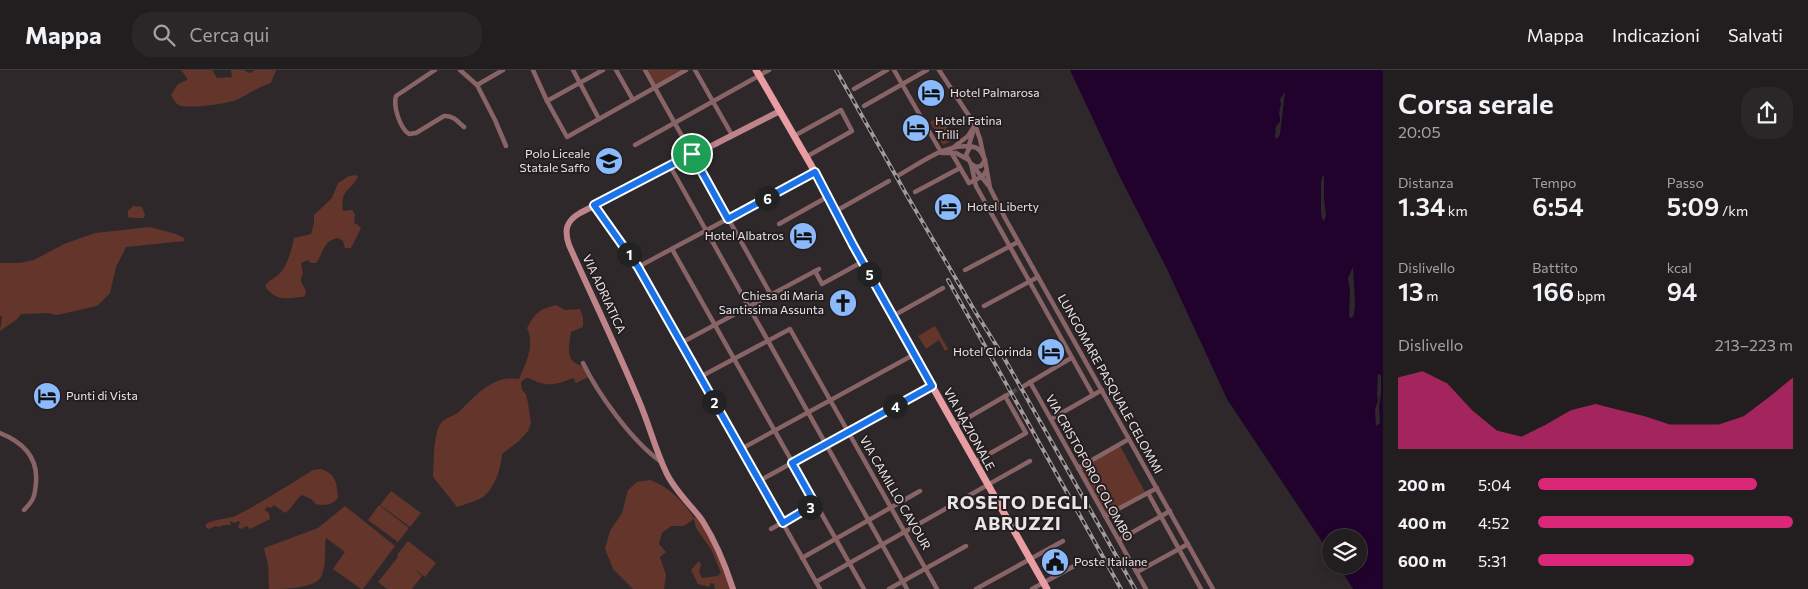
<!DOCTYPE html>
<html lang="it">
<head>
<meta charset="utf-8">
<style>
	body { margin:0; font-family:Commissioner,sans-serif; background:#2a2729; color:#f1f3f6; height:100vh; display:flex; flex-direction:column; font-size:19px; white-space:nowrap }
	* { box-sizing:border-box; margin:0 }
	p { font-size:16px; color:#a2a2a5 }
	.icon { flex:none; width:28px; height:28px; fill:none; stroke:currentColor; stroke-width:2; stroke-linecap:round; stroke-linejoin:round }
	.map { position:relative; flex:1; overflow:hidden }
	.drawer { display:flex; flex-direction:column; background:#221e20; width:425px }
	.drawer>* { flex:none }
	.fabs { position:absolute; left:1322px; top:459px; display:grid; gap:10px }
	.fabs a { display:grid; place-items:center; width:45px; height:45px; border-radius:50%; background:#221e20; box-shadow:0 2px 8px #0003,0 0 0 1px #3f3c3e; font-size:25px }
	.pin { position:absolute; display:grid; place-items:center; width:42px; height:42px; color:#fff; margin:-21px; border:2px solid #fff; border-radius:50%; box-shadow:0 1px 5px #0007 }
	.km { position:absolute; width:25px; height:25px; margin:-12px; border-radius:50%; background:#222; color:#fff; font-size:14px; line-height:25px; text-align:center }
	.round { display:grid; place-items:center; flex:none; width:52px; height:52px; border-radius:20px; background:#2a2729 }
	.head { display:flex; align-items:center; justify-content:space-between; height:85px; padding:0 15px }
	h1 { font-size:28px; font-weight:600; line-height:38px }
	.stats { display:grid; grid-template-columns:repeat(3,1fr); gap:8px; height:85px; padding:5px 15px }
	.stats div { display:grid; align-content:center }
	.stats b { font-size:25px; font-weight:600 }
	.stats small { font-size:14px; font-weight:400 }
	.stats p { font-size:14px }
	.chart { height:140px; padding:10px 15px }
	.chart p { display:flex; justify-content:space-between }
	.chart svg { width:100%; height:90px; margin-top:5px; fill:#db2777; opacity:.7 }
	ul { padding:0 15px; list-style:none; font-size:16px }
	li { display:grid; grid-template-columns:80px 60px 1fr; align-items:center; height:38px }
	li i { height:12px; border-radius:6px; background:#db2777 }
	header { display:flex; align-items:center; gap:30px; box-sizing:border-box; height:70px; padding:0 25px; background:#221e20; border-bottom:1px solid #3f3c3e }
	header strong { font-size:24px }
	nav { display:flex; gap:28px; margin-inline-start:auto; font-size:18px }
	.search { width:350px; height:45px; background:#2a2729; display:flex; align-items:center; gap:12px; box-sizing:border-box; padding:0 18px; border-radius:20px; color:#a2a2a5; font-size:19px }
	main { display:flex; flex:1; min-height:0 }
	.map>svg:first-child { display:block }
	.green { fill:#63352b }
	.water { fill:#21022d }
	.pier { fill:#2e282a }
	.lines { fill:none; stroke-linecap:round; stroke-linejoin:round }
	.street-tunnel { stroke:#4a4446; stroke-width:4.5; stroke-dasharray:4.5 2; stroke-linecap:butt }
	.street { stroke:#896467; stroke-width:4.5 }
	.secondary { stroke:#bf8489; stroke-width:6 }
	.primary { stroke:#e89da3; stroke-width:7 }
	.rail-casing { stroke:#a19b9d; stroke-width:4 }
	.rail { stroke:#251e20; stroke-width:2; stroke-dasharray:5.5; stroke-linecap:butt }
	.route-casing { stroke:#fff; stroke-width:10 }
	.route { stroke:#1a73e8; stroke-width:6 }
	.labels { text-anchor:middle; stroke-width:4; stroke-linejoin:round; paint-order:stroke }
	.poi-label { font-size:12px; fill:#eae5e7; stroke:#251e20; text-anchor:start }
	.street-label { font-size:12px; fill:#eae5e7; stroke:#251e20 }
	.district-label { font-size:18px; font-weight:bold; letter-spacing:1px; fill:#eae5e7; stroke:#251e20 }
</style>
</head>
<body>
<header>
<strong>Mappa</strong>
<div class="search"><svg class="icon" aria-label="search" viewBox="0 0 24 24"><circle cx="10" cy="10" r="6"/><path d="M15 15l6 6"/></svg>Cerca qui</div>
<nav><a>Mappa</a><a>Indicazioni</a><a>Salvati</a></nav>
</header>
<main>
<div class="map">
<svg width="1383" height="519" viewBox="0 0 1383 519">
	<rect width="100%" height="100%" fill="#2e282a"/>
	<g class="green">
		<path d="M181 0H212L217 8 232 7 231 0H243L250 3 255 0H276L271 13C258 17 249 24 236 30 226 34 193 38 182 36 176 35 174 30 171 25L178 14 187 10V8Z"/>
		<path d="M647 0H683L656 16Z"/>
		<path d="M941 46 954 69 943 75 930 52Z"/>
		<path d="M356 105 358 107C350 122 340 119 343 141L352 140 355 144 354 153 358 155 361 158 351 178H345L343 171 338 168C323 170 324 183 316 193H311L308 190 301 193 303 203C297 215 306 213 306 224L303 227C286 228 276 232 265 216 269 209 276 208 281 202 288 194 292 178 294 168L311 164 314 153V145L332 128 338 113 349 106Z"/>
		<path d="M133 136 142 137 145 145 144 148H132L128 147V141Z"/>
		<path d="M150 157 176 164 184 168V171L126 177 116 197 110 223 97 236 57 245 48 243 21 244 16 250 0 261 2 247 0 246V193H19L34 190 64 174 95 163Z"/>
		<path d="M556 235 565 240 580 239 583 247V257L571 262C569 277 564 292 583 296L588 307 576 313 573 308C560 313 551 317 537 312 533 310 530 308 526 308L521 312 522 320 526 324 528 333 531 353 528 361 519 371 502 384C501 398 495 418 483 427 475 432 465 434 457 437L433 407C434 391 433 371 439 356 443 347 454 347 460 341 477 324 493 305 519 309 526 293 535 275 527 258 536 242 538 240 556 235Z"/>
		<path d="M935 256 948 279 945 281 939 270 926 279 918 266Z"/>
		<path d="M1120 376 1145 422 1106 444 1080 398Z"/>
		<path d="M321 399C336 404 337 413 338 428 332 435 325 436 316 434L311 429 302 425C295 430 291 440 285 443L274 435 271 438 267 437 265 440 269 443 270 449 250 459 247 456 241 459 238 457 240 452 239 451 234 453 230 451 231 455H224L219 457 215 456 209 459 206 458V454C216 448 229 450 239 444 265 431 288 415 313 400Z"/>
		<path d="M650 410C669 417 683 431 694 448L697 446 705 457 732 519H715L714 514 711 513 709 517 698 514 691 500 699 491 701 494 699 502 702 508 717 506 721 503 711 479 696 458 694 449 684 456H671L662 463 659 474 666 482 660 487 666 505 664 519H633L613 499 605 479 610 461 622 443 628 420 637 412Z"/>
		<path d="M391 421 421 443 410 457 380 435Z"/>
		<path d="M379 435 409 458 398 472 368 450Z"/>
		<path d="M345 436 395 476 363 519H361L333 499 345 482 326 468C324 480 327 495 321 507 314 519 283 519 269 519L268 495 264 478 318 458Z"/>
		<path d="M408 471 436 493 425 507 413 498 422 506 412 519H387L378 512 398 487 397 485Z"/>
	</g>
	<path class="water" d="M1070 0H1383V519H1353L1338 495H1359V468H1331V485L1227 329 1167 199 1121 109Z"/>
	<g class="pier">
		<path d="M1285 22 1280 64 1277 69 1275 67 1276 56 1280 52V47L1279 43 1281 34 1280 29Z"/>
		<path d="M1324 105V129L1326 145 1324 151 1322 149 1321 142V112L1322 107Z"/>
		<path d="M1353 197 1355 233 1354 244 1352 248 1349 247 1350 221 1348 208Z"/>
		<path d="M1378 304 1381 305V323L1379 337 1380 353 1376 356 1375 340 1378 331 1377 325Z"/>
	</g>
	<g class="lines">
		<path class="street-tunnel" d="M1007 325 1024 316"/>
		<g class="street">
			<path d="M435 0 396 26C393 37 400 58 409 64L416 63 444 46C453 45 458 52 464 57"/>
			<path d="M460 0 477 15 495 50 506 76"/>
			<path d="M533 0 547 31 567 67 686 0"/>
			<path d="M573 0 599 49"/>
			<path d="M616 0 633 30"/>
			<path d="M645 0 771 225"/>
			<path d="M695 0 732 65"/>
			<path d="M894 0 941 82"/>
			<path d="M939 0 975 55 980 69 984 88"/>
			<path d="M477 15 503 0"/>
			<path d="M854 19 887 0"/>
			<path d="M547 31 603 0"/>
			<path d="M864 36 927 0"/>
			<path d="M794 66 841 40 852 61 806 87"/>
			<path d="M635 75 769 0"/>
			<path d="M955 76 968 66 975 55"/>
			<path d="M970 77C978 75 982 83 985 90L981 96 976 97 971 94 966 85Z"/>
			<path d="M968 78 973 62"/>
			<path d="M951 82 969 113 983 106 986 101"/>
			<path d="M942 83H956L967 89"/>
			<path d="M985 90 990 118 1005 148 1213 519"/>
			<path d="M971 94 976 116 1093 325"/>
			<path d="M670 96 907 519"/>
			<path d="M973 96 988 115"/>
			<path d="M899 105C921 93 947 72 973 77"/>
			<path d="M915 122 960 98"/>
			<path d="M594 135 638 197 820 519"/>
			<path d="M836 141 889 111"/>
			<path d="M779 154 829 126"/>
			<path d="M672 179 864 519"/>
			<path d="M638 197 815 102"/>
			<path d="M965 200 1018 172"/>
			<path d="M815 201 822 214 862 192"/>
			<path d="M984 236 1038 207"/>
			<path d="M893 246 943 218"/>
			<path d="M681 273 819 199"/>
			<path d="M583 293C598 324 632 371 660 391"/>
			<path d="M700 307 790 259 937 519"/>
			<path d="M1030 312 1146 519"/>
			<path d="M1024 316 1071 288"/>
			<path d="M1051 349 1102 320"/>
			<path d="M954 356 1007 325"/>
			<path d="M0 363C23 372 38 387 36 412 35 426 34 430 24 440"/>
			<path d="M741 379 915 284"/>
			<path d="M975 392 1026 363 1005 326"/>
			<path d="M1078 398 1129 369"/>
			<path d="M759 411 932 316"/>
			<path d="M1148 423 1201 519"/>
			<path d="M1105 446 1157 418"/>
			<path d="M771 459 815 434"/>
			<path d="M1119 470 1170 441"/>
			<path d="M802 488 920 421"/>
			<path d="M1137 502 1188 474"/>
			<path d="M816 512 1030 391"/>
			<path d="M889 519 966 476"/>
			<path d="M976 519 1063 471"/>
			<path d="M1032 519 1076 495"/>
		</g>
		<path class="secondary" d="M733 519C725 494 716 472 702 450 690 434 674 420 666 402 655 379 649 354 639 331 617 278 592 227 569 175 564 160 566 151 580 143L780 41"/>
		<path class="primary" d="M756 0 815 102 862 192 1047 519"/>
		<defs>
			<g id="rail">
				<path d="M836 0 909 129 976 243 1003 286 1135 519"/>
				<path d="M948 210 1121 519"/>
			</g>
		</defs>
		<use href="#rail" class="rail-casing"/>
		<use href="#rail" class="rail"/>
	</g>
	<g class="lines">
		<defs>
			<path id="route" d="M692 84 728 149 815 102 853 175 932 316 792 393 815 434 783 453 638 197 594 135Z"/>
		</defs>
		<use href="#route" class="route-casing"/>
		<use href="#route" class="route"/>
	</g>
	<defs>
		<symbol id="hotel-disc" viewBox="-11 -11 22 22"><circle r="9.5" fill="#8abafc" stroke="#251e20"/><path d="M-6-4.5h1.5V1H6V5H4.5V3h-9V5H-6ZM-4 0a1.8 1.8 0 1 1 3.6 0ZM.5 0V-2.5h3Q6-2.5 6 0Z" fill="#111"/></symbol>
		<symbol id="school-disc" viewBox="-11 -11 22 22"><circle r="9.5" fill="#8abafc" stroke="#251e20"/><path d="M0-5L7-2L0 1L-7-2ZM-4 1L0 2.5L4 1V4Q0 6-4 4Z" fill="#111"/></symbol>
		<symbol id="church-disc" viewBox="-11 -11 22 22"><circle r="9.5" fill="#8abafc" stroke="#251e20"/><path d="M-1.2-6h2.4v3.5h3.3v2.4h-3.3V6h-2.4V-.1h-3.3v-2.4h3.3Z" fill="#111"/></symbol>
		<symbol id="civic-disc" viewBox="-11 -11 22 22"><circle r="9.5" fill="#8abafc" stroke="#251e20"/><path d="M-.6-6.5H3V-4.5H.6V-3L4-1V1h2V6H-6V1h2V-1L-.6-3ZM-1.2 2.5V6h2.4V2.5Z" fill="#111"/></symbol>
	</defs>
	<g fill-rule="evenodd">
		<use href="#hotel-disc" x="915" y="7" width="32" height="32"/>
		<use href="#hotel-disc" x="900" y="42" width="32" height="32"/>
		<use href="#school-disc" x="593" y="75" width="32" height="32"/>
		<use href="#hotel-disc" x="932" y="121" width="32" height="32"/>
		<use href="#hotel-disc" x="787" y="150" width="32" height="32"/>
		<use href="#church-disc" x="827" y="217" width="32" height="32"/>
		<use href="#hotel-disc" x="1035" y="266" width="32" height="32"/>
		<use href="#hotel-disc" x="31" y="310" width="32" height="32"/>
		<use href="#civic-disc" x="1039" y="476" width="32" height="32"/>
	</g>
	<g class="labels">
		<g class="poi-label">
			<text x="950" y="27">Hotel Palmarosa</text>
			<text x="935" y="55">Hotel Fatina<tspan x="935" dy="14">Trilli</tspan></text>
			<text x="590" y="88" text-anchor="end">Polo Liceale<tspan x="590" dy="14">Statale Saffo</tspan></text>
			<text x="967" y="141">Hotel Liberty</text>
			<text x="784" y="170" text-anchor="end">Hotel Albatros</text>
			<text x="824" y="230" text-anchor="end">Chiesa di Maria<tspan x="824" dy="14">Santissima Assunta</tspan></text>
			<text x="1032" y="286" text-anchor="end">Hotel Clorinda</text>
			<text x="66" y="330">Punti di Vista</text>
			<text x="1074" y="496">Poste Italiane</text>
		</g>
		<g class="street-label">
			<text transform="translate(604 224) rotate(65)" y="4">VIA ADRIATICA</text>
			<text transform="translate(1110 314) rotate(61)" y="4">LUNGOMARE PASQUALE CELOMMI</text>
			<text transform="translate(969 359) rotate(61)" y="4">VIA NAZIONALE</text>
			<text transform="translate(1089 398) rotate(61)" y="4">VIA CRISTOFORO COLOMBO</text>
			<text transform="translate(895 423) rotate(60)" y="4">VIA CAMILLO CAVOUR</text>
		</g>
		<g class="district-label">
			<text x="1018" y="439">ROSETO DEGLI<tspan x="1018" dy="21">ABRUZZI</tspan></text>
		</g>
	</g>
</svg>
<div class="fabs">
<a><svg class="icon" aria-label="layers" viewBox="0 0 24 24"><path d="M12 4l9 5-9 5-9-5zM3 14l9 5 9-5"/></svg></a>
</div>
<div class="pin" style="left:692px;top:84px;background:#1e9e55"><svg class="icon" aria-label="arrive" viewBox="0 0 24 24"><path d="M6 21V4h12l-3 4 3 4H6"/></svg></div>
<b class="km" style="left:629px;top:184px">1</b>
<b class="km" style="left:714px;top:332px">2</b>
<b class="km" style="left:810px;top:437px">3</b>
<b class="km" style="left:895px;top:336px">4</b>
<b class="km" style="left:869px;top:204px">5</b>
<b class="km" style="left:767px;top:128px">6</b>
</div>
<section class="drawer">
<div class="head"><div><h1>Corsa serale</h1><p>20:05</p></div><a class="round"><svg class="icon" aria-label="share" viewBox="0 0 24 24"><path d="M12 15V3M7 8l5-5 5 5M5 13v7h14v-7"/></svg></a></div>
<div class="stats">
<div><p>Distanza</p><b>1.34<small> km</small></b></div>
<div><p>Tempo</p><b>6:54</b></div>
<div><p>Passo</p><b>5:09<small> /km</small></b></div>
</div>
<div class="stats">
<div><p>Dislivello</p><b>13<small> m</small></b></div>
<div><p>Battito</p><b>166<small> bpm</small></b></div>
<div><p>kcal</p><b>94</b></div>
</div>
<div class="chart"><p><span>Dislivello</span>213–223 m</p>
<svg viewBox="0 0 160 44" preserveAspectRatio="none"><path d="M0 44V9L10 6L20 12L30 25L40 35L50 38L60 32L70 25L80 22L90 25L100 28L110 32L120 32L130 32L140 28L150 19L160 9V44z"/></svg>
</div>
<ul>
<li><b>200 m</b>5:04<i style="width:86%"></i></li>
<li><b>400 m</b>4:52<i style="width:100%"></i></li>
<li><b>600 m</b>5:31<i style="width:61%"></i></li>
</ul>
</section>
</main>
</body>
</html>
